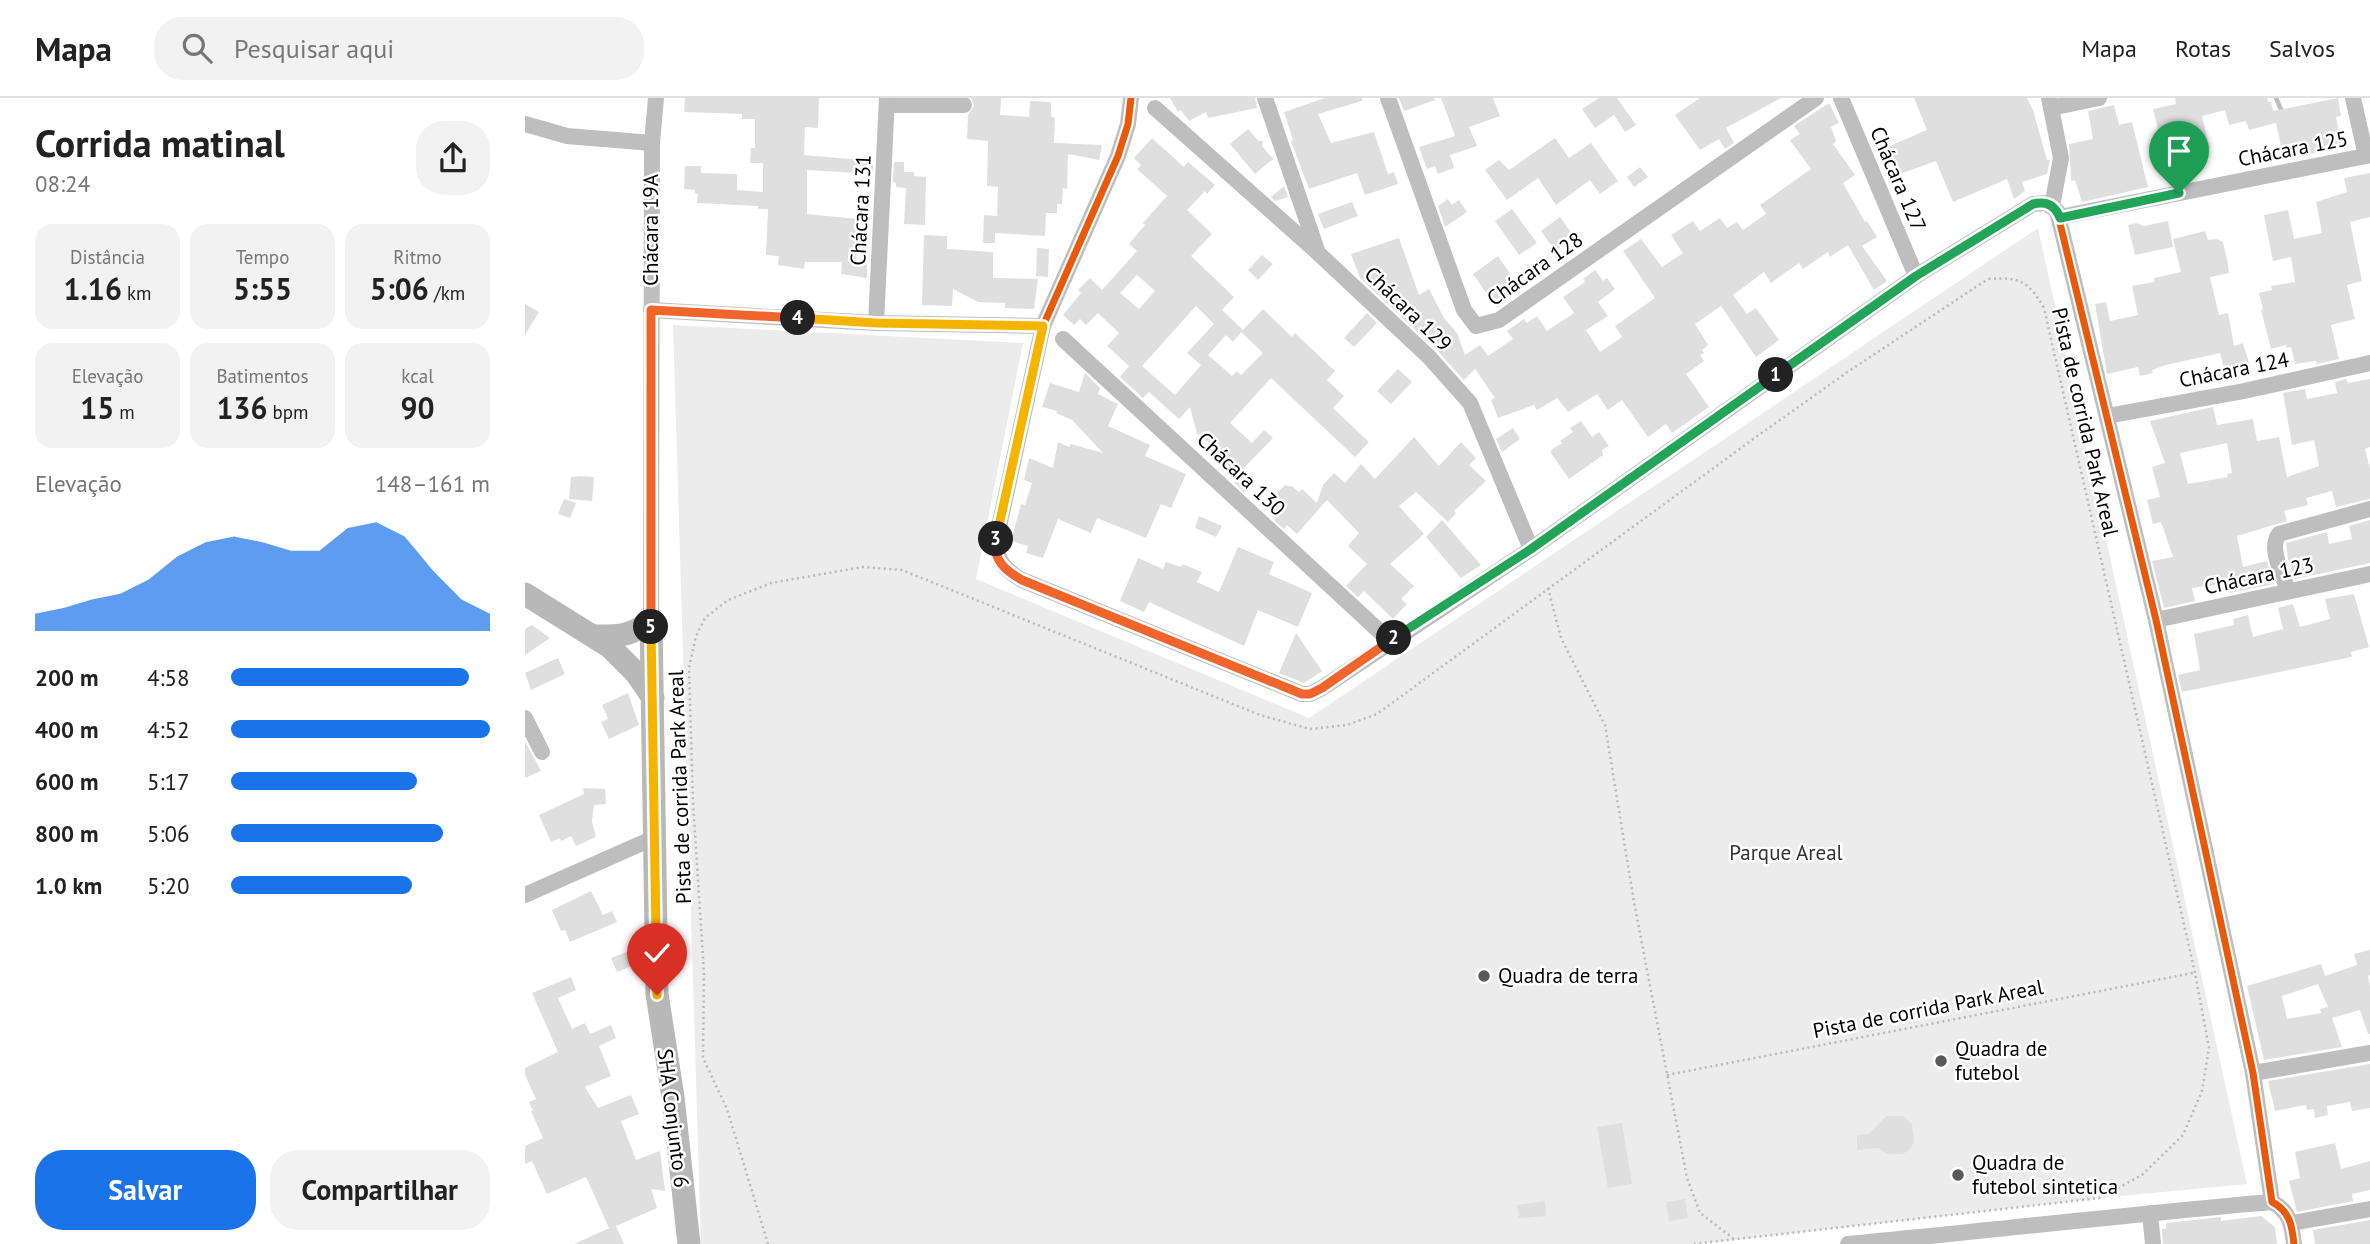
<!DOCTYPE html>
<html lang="pt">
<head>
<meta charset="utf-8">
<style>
	body { margin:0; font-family:"PT Sans",sans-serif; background:#f2f2f2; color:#222; height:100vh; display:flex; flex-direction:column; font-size:26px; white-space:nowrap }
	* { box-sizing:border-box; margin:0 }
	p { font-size:23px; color:#767676 }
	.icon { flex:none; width:38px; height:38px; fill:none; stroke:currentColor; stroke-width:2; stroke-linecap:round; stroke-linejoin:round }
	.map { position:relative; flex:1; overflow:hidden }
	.sheet { display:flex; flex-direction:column; background:#fff; width:525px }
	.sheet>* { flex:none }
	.pin { position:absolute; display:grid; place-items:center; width:60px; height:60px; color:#fff; margin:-72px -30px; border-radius:50% 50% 50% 0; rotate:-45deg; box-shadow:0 0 7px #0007 }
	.pin .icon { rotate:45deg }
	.km { position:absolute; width:35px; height:35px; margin:-18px; border-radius:50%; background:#222; color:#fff; font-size:19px; line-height:35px; text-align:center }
	.round { display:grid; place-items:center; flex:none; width:74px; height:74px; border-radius:28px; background:#f2f2f2 }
	.headline { display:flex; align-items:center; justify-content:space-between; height:119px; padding:0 35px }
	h1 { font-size:38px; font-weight:700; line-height:52px }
	.stats { display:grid; grid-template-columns:repeat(3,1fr); gap:10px; height:119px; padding:7px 35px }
	.stats div { display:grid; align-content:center; border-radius:18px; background:#f2f2f2; text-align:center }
	.stats b { font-size:30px; font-weight:700 }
	.stats small { font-size:19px; font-weight:400 }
	.stats p { font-size:19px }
	.chart { height:196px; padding:14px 35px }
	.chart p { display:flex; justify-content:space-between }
	.chart svg { width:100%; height:126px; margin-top:7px; fill:#1a73e8; opacity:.7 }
	.button { display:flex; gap:14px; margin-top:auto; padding:14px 35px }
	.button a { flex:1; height:80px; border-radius:28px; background:#1a73e8; color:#fff; font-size:28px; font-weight:700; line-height:80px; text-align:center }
	.button a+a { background:#f2f2f2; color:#222 }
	ul { padding:0 35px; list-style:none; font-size:23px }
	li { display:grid; grid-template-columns:112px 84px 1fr; align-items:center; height:52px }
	li i { height:18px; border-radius:9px; background:#1a73e8 }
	header { display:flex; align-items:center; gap:42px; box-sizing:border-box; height:98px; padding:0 35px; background:#fff; border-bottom:2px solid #e0e0e0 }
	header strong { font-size:33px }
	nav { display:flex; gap:38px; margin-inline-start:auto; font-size:24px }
	.search { width:490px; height:63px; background:#f2f2f2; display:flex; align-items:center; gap:18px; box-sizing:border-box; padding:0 24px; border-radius:28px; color:#767676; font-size:26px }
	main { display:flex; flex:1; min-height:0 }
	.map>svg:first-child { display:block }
	.green { fill:#ececec }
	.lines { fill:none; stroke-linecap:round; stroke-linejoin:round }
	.stream { stroke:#bfbfbf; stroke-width:4.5 }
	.building { fill:#dfdfdf; fill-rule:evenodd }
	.path { stroke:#b9b9b9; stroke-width:2.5; stroke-dasharray:2 3.5; stroke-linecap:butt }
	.street { stroke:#bebebe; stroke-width:16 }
	.secondary { stroke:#b8b8b8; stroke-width:23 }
	.cycleway-casing { stroke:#fff; stroke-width:11 }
	.cycleway { stroke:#e8590c; stroke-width:7 }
	.split-1-casing { stroke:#fff; stroke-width:14 }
	.split-2-casing { stroke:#fff; stroke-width:14 }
	.split-3-casing { stroke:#fff; stroke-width:14 }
	.split-4-casing { stroke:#fff; stroke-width:14 }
	.split-5-casing { stroke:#fff; stroke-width:14 }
	.split-6-casing { stroke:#fff; stroke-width:14 }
	.split-1 { stroke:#22a559; stroke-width:9 }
	.split-2 { stroke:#22a559; stroke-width:9 }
	.split-3 { stroke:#f0652b; stroke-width:9 }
	.split-4 { stroke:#f5b400; stroke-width:9 }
	.split-5 { stroke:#f0652b; stroke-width:9 }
	.split-6 { stroke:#f5b400; stroke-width:9 }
	.poi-dot { fill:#595959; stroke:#fff; stroke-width:2.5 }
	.labels { text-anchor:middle; stroke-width:5; stroke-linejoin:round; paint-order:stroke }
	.street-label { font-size:21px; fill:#000; stroke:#fff }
	.park-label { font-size:21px; fill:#333; stroke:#fff }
	.poi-label { font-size:21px; fill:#000; stroke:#fff; text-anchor:start }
</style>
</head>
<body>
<header>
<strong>Mapa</strong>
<div class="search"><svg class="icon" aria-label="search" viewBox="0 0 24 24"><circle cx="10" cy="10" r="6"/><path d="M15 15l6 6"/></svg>Pesquisar aqui</div>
<nav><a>Mapa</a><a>Rotas</a><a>Salvos</a></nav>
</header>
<main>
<section class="sheet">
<div class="headline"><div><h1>Corrida matinal</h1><p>08:24</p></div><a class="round"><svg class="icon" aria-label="share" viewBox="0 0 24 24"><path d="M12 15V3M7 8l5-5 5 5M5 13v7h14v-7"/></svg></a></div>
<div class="stats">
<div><p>Distância</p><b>1.16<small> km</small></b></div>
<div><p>Tempo</p><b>5:55</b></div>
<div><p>Ritmo</p><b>5:06<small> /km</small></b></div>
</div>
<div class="stats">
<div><p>Elevação</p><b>15<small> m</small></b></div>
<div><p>Batimentos</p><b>136<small> bpm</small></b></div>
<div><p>kcal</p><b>90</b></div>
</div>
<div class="chart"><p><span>Elevação</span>148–161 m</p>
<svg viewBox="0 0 160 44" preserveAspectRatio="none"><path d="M0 44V38L10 36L20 33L30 31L40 26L50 18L60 13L70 11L80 13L90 16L100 16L110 8L120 6L130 11L140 23L150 33L160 38V44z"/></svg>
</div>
<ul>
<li><b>200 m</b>4:58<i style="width:92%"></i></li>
<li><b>400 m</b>4:52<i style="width:100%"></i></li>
<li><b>600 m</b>5:17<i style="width:72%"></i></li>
<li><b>800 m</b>5:06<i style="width:82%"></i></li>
<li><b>1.0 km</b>5:20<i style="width:70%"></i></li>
</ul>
<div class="button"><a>Salvar</a><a>Compartilhar</a></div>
</section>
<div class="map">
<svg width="1845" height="1146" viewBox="0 0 1845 1146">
	<rect width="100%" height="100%" fill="#fff"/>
	<path class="green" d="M1513 130 1722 1086 1575 1100 1172 1146H176L148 227 498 245 451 481 784 620Z"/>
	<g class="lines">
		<path class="stream" d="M1751 0 1758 16"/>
	</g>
	<g class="building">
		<path d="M160 0H294L293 30 280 29 279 57 348 63V76L282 72V116L333 121 331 164H342V180L316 176 317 164H280L279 171 253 167 254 158 241 157 243 111H233V108L172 105 173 96H170V92L159 91 160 68H176V75L212 76V92L238 94V65H225L226 50H230V21H217V16L159 14Z"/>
		<path d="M446 0H476L475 17 504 19 505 3 526 4V18L530 20 529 45 577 47 574 62 543 56 542 91 538 90 537 106H532V115H521L520 138 470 135V145H458L459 117 472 118 473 89 462 88 463 43 442 41 443 17 449 8Z"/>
		<path d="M645 0H730L732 10 683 20 681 14 664 23 656 12 653 14Z"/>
		<path d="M800 0H837V3L793 16 806 45 849 34 863 76 869 74 873 86 840 97 832 75 784 91 766 43 768 42 759 14Z"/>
		<path d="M874 0H909L910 2 879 13Z"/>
		<path d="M916 0H968L975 18 944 29 952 48 925 57 929 70 913 76 910 68 902 71 894 49 930 38Z"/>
		<path d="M1074 0H1092L1111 27 1100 34 1089 17 1070 30 1057 11Z"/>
		<path d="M1175 0H1256L1201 30 1209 45 1200 51 1194 41 1175 52 1150 17Z"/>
		<path d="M1389 0H1502L1508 12 1522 62H1525L1522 76 1497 84 1500 93 1489 101 1482 81 1428 104 1411 63 1372 77 1360 50 1402 32Z"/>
		<path d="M1650 0H1742L1743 4H1746L1748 13 1813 0 1816 18 1811 19 1817 49 1759 62 1751 25 1724 32 1721 23 1704 27 1700 12 1677 18 1685 51 1652 61 1650 53 1639 55 1628 11 1651 6Z"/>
		<path d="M1304 5 1314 25 1306 29 1311 43 1308 46 1330 77 1318 85 1340 124 1342 123 1352 139 1337 148 1362 183 1349 192 1323 147 1305 159 1303 154 1278 171 1274 165 1246 185 1239 174 1208 197 1222 216 1231 210 1254 242 1231 259 1196 208 1170 226 1183 247 1177 252 1179 255 1175 257 1179 263 1161 276 1184 309 1147 335 1141 326 1123 339 1097 302 1083 312 1072 296 1043 314 1032 300 1012 312 1009 307 973 320 966 302 970 300 950 271 939 282 936 279 911 251 835 180 826 156 874 140 894 197 904 191 919 220 932 235 940 257 955 247 963 258 988 241 982 233 999 221 1002 225 1012 218 1022 233 1049 215 1038 199 1060 184 1058 181 1070 172 1078 183 1082 180 1090 191 1073 204 1083 218 1061 232 1075 254 1097 239 1090 228 1130 200 1098 153 1116 141 1137 169 1158 155 1146 137 1168 123 1175 133 1195 120 1202 130 1212 124 1218 132 1241 116 1235 107 1286 71 1265 42 1275 36 1269 28Z"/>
		<path d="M1589 7 1594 27 1607 24 1623 89 1557 104 1550 82 1546 83 1544 46 1568 41 1563 13Z"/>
		<path d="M723 31 733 43H738L737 48 748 61 730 76 705 46Z"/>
		<path d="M627 40 659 69 663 64 690 87 682 96 680 93 662 112 687 136 666 158 709 199 697 212 718 232 708 244 701 237 683 257 707 278 712 273 716 277 738 255 716 234 738 211 767 239 770 235 810 273 802 282 819 298 808 310 844 344 830 359 746 280 705 325 727 345 739 332 748 340 713 376 691 356 697 349 680 342 672 336 665 309 654 321 624 294 618 300 595 279 604 268 582 248 594 235 573 215 561 227 555 221 549 227 538 217 556 195 553 192 565 180 577 192 612 153 604 146 620 127 618 125 642 98 612 71 616 67 609 60ZM612 177 630 193 614 211 595 195ZM671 208 689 226 662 255 676 267 650 297 617 268Z"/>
		<path d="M1030 40 1044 60 1066 45 1093 83 1075 96 1065 82 1031 107 1013 80 982 102 960 72 974 62 984 72Z"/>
		<path d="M369 64H379V74H389V78L401 79 400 127 379 126 381 90 371 89V85L368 84Z"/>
		<path d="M1115 69 1123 79 1109 89 1102 79Z"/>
		<path d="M1845 75V119L1825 124 1837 183 1822 187 1830 221 1806 227 1814 261 1792 266 1791 263 1770 266 1766 249 1762 250 1761 247 1746 251 1736 212 1738 211 1734 195 1747 192 1746 188 1770 184 1766 159 1748 163 1739 117 1763 112 1769 141 1797 135 1791 104 1822 94 1819 80Z"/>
		<path d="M759 88 763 99 750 103 746 99Z"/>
		<path d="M923 101 927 107 934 102 942 114 920 129 913 108Z"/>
		<path d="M827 104 833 118 799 131 793 116Z"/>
		<path d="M987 111 1012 145 994 157 970 123Z"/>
		<path d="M1035 119 1049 139 1030 153 1016 133Z"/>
		<path d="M1643 123 1648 149 1610 157 1603 127 1611 125 1619 128Z"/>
		<path d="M1680 133 1683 142 1692 141 1698 144 1703 166 1704 175 1685 179 1694 217 1703 215 1709 248 1718 245 1727 275 1702 282 1695 255 1641 267 1627 272 1628 275 1615 278 1613 269 1582 276 1570 206 1581 204 1585 223 1613 217 1607 188 1629 184V180L1656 174 1648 141Z"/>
		<path d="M399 137 422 138V151L468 154V180L513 181 509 211 480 210V205L453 204 428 191 427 208 397 207Z"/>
		<path d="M512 150 524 151 523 179 511 178Z"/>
		<path d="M737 157 748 166 733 182 723 172Z"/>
		<path d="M973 158 996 192 972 210 948 176Z"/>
		<path d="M0 206 14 214 0 237Z"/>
		<path d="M842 215 852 225 829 249 819 240Z"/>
		<path d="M873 271 887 284 866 306 852 293Z"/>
		<path d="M560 275 575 290 573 296 593 306 583 328 625 347 620 358 661 376 646 410 636 406 621 440 572 420 566 435 533 421 518 460 501 455 503 448 486 443 496 406 500 407 507 385 499 382 504 360 528 370 533 344 544 349 546 346 578 355 547 322 531 315 532 313 517 309 525 285 554 294Z"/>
		<path d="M1821 281 1823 285 1845 281V349L1840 351 1845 371V401L1811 409 1807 393 1781 400 1783 407 1759 413 1762 423 1712 438 1718 469 1742 463 1749 486 1705 495 1703 485 1667 490 1670 503 1639 510 1627 463 1648 459 1636 424 1628 426 1622 402 1635 399 1627 369 1640 365 1625 323 1688 309 1692 327 1728 321 1732 343 1754 339 1762 379 1794 368 1789 342 1767 347 1758 295 1780 291 1782 301 1812 295 1810 284ZM1702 345 1707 375 1702 376 1703 379 1663 386 1655 355Z"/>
		<path d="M1056 323 1067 339 1074 334 1084 348 1077 352 1078 357 1044 381 1026 355V352L1037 345 1035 343 1048 334 1045 330Z"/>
		<path d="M988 330 995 341 977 354 971 341Z"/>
		<path d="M889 339 914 368 936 344 951 360 944 367 961 383 929 413 931 415 923 424 891 394 874 408 899 436 865 466 889 488 876 501 882 506 868 521 839 493 833 499 821 488 842 466 823 448 834 435 802 402 772 436 762 427 759 431 749 422 752 419 743 409 747 405 746 401 760 387 768 389 774 394 777 391 792 405 798 387 809 375 820 385 836 366 850 381Z"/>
		<path d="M721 373 730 382 719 394 709 384Z"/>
		<path d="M55 378 69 379 67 403 44 401 46 379Z"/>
		<path d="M39 401 51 405 45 420 33 416Z"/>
		<path d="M674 418 697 428 691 439 670 430Z"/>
		<path d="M917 422 956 467 936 480 901 439Z"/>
		<path d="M1845 422V465L1770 481 1763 461 1761 445 1802 434 1804 446 1827 441 1824 428Z"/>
		<path d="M713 449 749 464 744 476 748 478 787 495 773 529 733 512 719 548 624 504 619 514 595 503 613 460 638 471 641 464 656 469 657 466 677 474 672 484 694 494Z"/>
		<path d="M1829 496 1844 549 1826 554 1827 559 1657 594 1653 577 1675 572 1669 536 1709 527 1708 521 1723 517 1728 539 1758 531 1753 510 1768 506 1775 529 1805 521 1800 501Z"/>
		<path d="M7 527 25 540 0 557V531Z"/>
		<path d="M771 535 797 573 779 585 754 575Z"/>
		<path d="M33 560 40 576 6 592 0 575Z"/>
		<path d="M103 595 114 627 84 641 76 624 83 621 77 607Z"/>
		<path d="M0 643 16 673 0 680Z"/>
		<path d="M58 690 80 691 81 706 69 707 67 724 71 739 51 748 46 738 36 743 35 740 26 744 14 717 59 696Z"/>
		<path d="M66 793 78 817 87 813 92 824 45 844 40 832 36 833 27 812Z"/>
		<path d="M117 848V864L92 874 86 860Z"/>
		<path d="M1845 852V877L1843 878 1845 889V936H1843L1835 912 1807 920 1817 949 1739 962 1722 888 1796 866 1800 878 1832 867 1829 856ZM1793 886 1803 909 1795 911 1796 915 1762 921 1757 898Z"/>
		<path d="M46 879 51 892 33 900 47 931 60 925 65 936 86 927 91 940 74 948 86 978 60 989 73 1010 106 997 114 1016 96 1023 111 1062 135 1053 140 1093 126 1091 132 1110 91 1128 99 1146H49L89 1128 84 1130 61 1079 22 1096 7 1063 0 1066V1048L18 1040 6 1013 8 1012 4 1004 11 1001 0 977V970L33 954 7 895Z"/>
		<path d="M1845 966V1010L1827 1013 1825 1004 1802 1008 1803 1017 1790 1020 1789 1011 1782 1012 1781 1007 1750 1013 1743 983Z"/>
		<path d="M1361 1018H1378L1387 1026 1389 1044 1385 1051 1378 1056H1362L1354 1050 1332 1052V1037L1344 1036Z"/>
		<path d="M1097 1025 1107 1086 1083 1090 1072 1029Z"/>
		<path d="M1810 1045 1816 1071 1845 1063V1092L1827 1096 1828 1103 1772 1114 1764 1083 1775 1080 1770 1054Z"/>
		<path d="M1160 1101 1163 1120 1144 1123 1141 1104Z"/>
		<path d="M1020 1103 1021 1118 994 1120 992 1107Z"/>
		<path d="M1736 1118 1750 1129 1752 1146H1638L1637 1131H1641V1125L1696 1119V1123Z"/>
		<path d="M1845 1122V1146H1790L1788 1132Z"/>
	</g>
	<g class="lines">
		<g class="path">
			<path d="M1023 490 1036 540 1080 627 1109 804 1162 1080 1175 1115 1209 1141"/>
			<path d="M1142 977 1668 875"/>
			<path d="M243 1146 202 1011 178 960 179 875 168 704 164 570 171 538 180 520 203 502 246 485 338 469 377 472 735 617 785 631 822 627 852 616 1231 339 1324 273 1463 181C1494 179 1503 182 1519 210L1670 875 1684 950 1677 993 1658 1037 1617 1077 1575 1100 1168 1146"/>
		</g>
		<g class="street">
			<path d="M606 0 603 26 593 58 518 228 470 447C474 466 481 472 497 482L777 596H785L797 590 1006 451 1391 178 1508 106 1521 105 1532 113 1631 522 1728 975 1747 1104C1765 1113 1767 1128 1769 1146"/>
			<path d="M740 0 793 155 904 259 945 305 1006 451"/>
			<path d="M863 0 939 212 951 228 974 222 1291 0"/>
			<path d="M1316 0 1391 178"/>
			<path d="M1524 0 1536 60 1527 108"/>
			<path d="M1828 0 1841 58"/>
			<path d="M362 7H439"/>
			<path d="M630 10 791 153"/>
			<path d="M1526 10 1574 0"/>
			<path d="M0 26 42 38 127 45"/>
			<path d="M1535 119 1845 57"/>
			<path d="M126 212 351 225 518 228"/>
			<path d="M351 225 362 0"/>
			<path d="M538 241 865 543"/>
			<path d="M1582 318 1719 293 1845 265"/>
			<path d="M1763 493C1758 476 1743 451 1754 436L1845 411"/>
			<path d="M1631 522 1845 476"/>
			<path d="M126 523 127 45 131 0"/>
			<path d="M0 620 17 654"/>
			<path d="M0 797 131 739"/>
			<path d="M1728 975 1845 955"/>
			<path d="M1625 1115 1628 1146"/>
			<path d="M1767 1125 1845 1111"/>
			<path d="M1323 1146C1464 1133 1605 1116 1747 1104"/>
		</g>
		<g class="secondary">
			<path d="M0 496 85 549 111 575 128 600"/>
			<path d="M126 523 132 896 148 999 164 1146"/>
			<path d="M69 538C94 538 104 539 126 523"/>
		</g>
		<defs>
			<path id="cycleway" d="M606 0 603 26 593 58 518 228 470 447C474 466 481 472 497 482L777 596H785L797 590 1006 451 1391 178 1508 106 1521 105 1532 113 1631 522 1728 975 1747 1104C1765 1113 1767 1128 1769 1146"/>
		</defs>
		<use href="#cycleway" class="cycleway-casing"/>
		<use href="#cycleway" class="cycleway"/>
	</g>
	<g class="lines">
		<defs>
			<path id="split-1" d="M1251 277 1391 178 1508 106C1521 103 1530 107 1535 120L1654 95"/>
			<path id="split-2" d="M869 540 1006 451 1251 277"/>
			<path id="split-3" d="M471 441C467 462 481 473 497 482L777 596H785L797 590 869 540"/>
			<path id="split-4" d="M273 220 351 225 518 228 471 441"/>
			<path id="split-5" d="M126 529V212L273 220"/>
			<path id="split-6" d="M126 529 132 897"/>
		</defs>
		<use href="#split-1" class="split-1-casing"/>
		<use href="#split-2" class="split-2-casing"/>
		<use href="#split-3" class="split-3-casing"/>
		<use href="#split-4" class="split-4-casing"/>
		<use href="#split-5" class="split-5-casing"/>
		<use href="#split-6" class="split-6-casing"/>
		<use href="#split-1" class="split-1"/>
		<use href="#split-2" class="split-2"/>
		<use href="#split-3" class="split-3"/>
		<use href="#split-4" class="split-4"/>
		<use href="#split-5" class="split-5"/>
		<use href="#split-6" class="split-6"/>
	</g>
	<g class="poi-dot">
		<circle cx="959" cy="878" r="7"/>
		<circle cx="1416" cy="963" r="7"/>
		<circle cx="1433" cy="1077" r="7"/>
	</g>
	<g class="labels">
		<g class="street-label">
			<text transform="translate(1768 51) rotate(-11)" y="7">Chácara 125</text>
			<text transform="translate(1373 81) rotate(67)" y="7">Chácara 127</text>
			<text transform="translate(336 112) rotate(-87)" y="7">Chácara 131</text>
			<text transform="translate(126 132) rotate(-90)" y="7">Chácara 19A</text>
			<text transform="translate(1010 171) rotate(-35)" y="7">Chácara 128</text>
			<text transform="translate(883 211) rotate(44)" y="7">Chácara 129</text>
			<text transform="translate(1709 272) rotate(-11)" y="7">Chácara 124</text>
			<text transform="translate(1560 324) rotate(77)" y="7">Pista de corrida Park Areal</text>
			<text transform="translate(716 376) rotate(43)" y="7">Chácara 130</text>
			<text transform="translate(1734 478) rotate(-12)" y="7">Chácara 123</text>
			<text transform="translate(155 689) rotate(-92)" y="7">Pista de corrida Park Areal</text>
			<text transform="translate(1403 911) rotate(-11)" y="7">Pista de corrida Park Areal</text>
			<text transform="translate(148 1020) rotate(83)" y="7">SHA Conjunto 6</text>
		</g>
		<g class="park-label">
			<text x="1261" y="762">Parque Areal</text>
		</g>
		<g class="poi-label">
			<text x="973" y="885">Quadra de terra</text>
			<text x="1430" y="958">Quadra de<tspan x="1430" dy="24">futebol</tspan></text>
			<text x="1447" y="1072">Quadra de<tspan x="1447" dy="24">futebol sintetica</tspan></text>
		</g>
	</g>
</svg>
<div class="pin" style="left:1654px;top:95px;background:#1e9e55"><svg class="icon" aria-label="arrive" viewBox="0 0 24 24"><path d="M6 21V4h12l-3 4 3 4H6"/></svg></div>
<div class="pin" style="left:132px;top:897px;background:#d93025"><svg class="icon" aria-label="check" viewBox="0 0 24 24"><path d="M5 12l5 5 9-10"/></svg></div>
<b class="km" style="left:1251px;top:277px">1</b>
<b class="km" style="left:869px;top:540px">2</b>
<b class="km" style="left:471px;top:441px">3</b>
<b class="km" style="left:273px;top:220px">4</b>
<b class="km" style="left:126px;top:529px">5</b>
</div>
</main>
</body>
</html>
